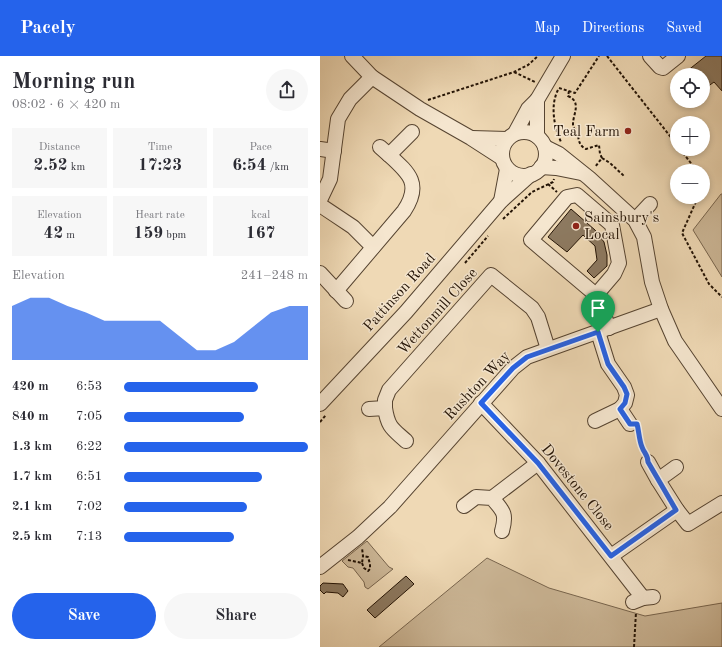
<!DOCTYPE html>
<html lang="en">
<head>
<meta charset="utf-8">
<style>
	body { margin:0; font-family:"Old Standard TT",serif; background:#f7f7f7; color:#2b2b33; height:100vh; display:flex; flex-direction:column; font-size:15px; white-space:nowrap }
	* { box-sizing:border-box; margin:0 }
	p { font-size:13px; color:#7c7c81 }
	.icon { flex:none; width:22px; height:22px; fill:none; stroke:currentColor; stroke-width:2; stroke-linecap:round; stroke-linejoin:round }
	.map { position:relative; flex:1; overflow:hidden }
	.drawer { display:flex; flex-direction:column; background:#fff; width:320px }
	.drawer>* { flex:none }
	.tools { position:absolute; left:350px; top:12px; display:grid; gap:8px }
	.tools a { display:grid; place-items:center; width:40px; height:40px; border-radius:50%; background:#fff; box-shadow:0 2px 6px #0003; font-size:20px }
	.pin { position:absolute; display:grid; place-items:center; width:34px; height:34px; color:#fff; margin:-41px -17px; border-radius:50% 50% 50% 0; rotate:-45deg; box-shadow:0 0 4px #0007 }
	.pin .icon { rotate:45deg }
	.round { display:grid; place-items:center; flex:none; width:42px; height:42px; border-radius:21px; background:#f7f7f7 }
	.summary { display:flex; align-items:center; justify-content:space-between; height:68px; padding:0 12px }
	h1 { font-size:22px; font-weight:600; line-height:30px }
	.figures { display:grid; grid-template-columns:repeat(3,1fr); gap:6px; height:68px; padding:4px 12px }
	.figures div { display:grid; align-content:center; border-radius:0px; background:#f7f7f7; text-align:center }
	.figures b { font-size:17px; font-weight:600 }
	.figures small { font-size:11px; font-weight:400 }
	.figures p { font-size:11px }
	.chart { height:112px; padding:8px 12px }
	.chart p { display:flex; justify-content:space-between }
	.chart svg { width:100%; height:72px; margin-top:4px; fill:#2563eb; opacity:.7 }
	.button { display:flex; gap:8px; margin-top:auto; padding:8px 12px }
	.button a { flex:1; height:46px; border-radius:24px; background:#2563eb; color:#fff; font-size:16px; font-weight:600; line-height:46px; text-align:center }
	.button a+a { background:#f7f7f7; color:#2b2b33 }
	ul { padding:0 12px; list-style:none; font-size:13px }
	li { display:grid; grid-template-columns:64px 48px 1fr; align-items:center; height:30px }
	li i { height:10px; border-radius:5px; background:#2563eb }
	header { display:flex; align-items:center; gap:24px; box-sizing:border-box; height:56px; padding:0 20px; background:#2563eb; color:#fff }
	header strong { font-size:19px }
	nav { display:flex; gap:22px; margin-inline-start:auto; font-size:14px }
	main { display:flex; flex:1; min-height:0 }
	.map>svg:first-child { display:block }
	.green { fill:#ccb797; stroke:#78654e }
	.building { fill:#8d7a61; stroke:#231305 }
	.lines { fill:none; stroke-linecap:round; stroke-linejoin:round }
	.minor-casing { stroke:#564431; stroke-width:16 }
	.path { stroke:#231305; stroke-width:2; stroke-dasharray:3 2; stroke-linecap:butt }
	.minor { stroke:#f5e6cf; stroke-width:14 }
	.route-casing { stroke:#fff; stroke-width:8 }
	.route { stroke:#2563eb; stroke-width:5 }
	.poi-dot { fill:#8f2418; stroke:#f5e6cf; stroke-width:1.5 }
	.labels { text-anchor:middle; stroke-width:3; stroke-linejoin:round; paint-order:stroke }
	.poi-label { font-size:15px; fill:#231305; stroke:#f5e6cf; text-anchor:end }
	.street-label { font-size:15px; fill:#231305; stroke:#f5e6cf }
</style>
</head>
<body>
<header>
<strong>Pacely</strong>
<nav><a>Map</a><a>Directions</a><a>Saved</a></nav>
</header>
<main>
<section class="drawer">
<div class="summary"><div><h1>Morning run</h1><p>08:02 · 6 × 420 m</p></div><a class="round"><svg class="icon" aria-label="share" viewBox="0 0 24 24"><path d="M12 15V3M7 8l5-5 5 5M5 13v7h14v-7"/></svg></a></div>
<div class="figures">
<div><p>Distance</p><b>2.52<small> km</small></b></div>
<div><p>Time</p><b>17:23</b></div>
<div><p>Pace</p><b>6:54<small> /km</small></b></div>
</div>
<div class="figures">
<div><p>Elevation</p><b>42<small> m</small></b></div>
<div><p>Heart rate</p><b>159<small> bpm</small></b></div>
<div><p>kcal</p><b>167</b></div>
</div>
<div class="chart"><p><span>Elevation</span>241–248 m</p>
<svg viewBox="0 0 160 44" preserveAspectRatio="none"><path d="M0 44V11L10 6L20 6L30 11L40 15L50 20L60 20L70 20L80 20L90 29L100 38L110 38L120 33L130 24L140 15L150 11L160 11V44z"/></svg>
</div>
<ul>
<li><b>420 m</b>6:53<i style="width:73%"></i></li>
<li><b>840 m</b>7:05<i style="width:65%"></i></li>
<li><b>1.3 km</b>6:22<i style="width:100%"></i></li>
<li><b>1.7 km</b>6:51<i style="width:75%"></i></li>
<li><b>2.1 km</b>7:02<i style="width:67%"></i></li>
<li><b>2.5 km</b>7:13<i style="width:60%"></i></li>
</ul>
<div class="button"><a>Save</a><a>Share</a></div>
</section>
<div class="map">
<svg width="402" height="591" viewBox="0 0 402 591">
	<rect width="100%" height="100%" fill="#efd9b5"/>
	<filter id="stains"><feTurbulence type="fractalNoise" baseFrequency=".005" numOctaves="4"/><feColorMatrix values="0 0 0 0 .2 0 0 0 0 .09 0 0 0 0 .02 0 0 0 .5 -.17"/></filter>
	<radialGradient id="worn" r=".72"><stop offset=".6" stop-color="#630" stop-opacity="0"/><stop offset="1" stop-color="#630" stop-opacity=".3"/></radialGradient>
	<g class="green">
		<path d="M401 138H402V221L373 174Z"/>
		<path d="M47 485 69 511 73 513 48 533 45 531 44 526 33 512 28 511 22 505Z"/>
		<path d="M167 502 229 532 325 560 402 547V591H59Z"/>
	</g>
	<g class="building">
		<path d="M386 0H402V35L394 26 383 34V19H362Z"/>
		<path d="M251 153 275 174 284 186 287 199V210L274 222 267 215 277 204 275 190 263 179 247 196 228 181Z"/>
		<path d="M86 520 94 528 55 562 47 554Z"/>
		<path d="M3 527 23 528 28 535 23 541 18 537 6 536 4 538 0 534V530Z"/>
	</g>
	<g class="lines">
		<defs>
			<g id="minor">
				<path d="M32 0 52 21 100 53 151 82 182 102"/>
				<path d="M330 0 340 11 343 12 358 0"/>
				<circle cx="204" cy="98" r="22"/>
				<path d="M195 77 208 53 217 44 243 0"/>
				<path d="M217 80V44"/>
				<path d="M152 82 187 83"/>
				<path d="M60 91 69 99 92 76"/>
				<path d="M225 91 239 98 269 122 315 164 324 181 332 226 341 253 355 285 402 353"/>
				<path d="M0 93 14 95"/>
				<path d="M221 111 236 112 261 117"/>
				<path d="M0 144 10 123 18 63 30 43 52 21"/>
				<path d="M181 145 187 113"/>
				<path d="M0 149 33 171 53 191"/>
				<path d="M315 164 330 148"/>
				<path d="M0 217 26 245"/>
				<path d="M16 235 84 155C102 128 89 117 69 99"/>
				<path d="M276 239 294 218 299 207 292 169 257 139 247 141 211 184 276 239 289 272"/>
				<path d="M278 276 288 308 304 331 307 339 305 347 300 353 310 368"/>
				<path d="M161 347 218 407 323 542"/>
				<path d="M0 348 86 256 181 145 211 118"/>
				<path d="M65 352V344L69 334 171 219 212 252 218 261 228 293"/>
				<path d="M49 353 65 352C68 372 73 373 86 385"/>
				<path d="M275 365 300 353"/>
				<path d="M328 406 338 424"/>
				<path d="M356 411 338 424 357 454"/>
				<path d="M172 442 218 407"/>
				<path d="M144 450 156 441 172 442C183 455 187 457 182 475"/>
				<path d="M291 500 357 454 368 468 402 447"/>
				<path d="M0 511 38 481 70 451 193 312 207 301 341 253"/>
				<path d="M313 546 323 542 333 541"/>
			</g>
		</defs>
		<use href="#minor" class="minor-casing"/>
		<g class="path">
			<path d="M287 0 357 89"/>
			<path d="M194 16 215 26"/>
			<path d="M239 32 255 37 279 0"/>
			<path d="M238 34C230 49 234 71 241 86"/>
			<path d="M249 35 248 40C262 46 253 58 253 68 253 73 257 75 258 80 259 86 260 90 266 93L279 89 280 98 282 102 275 111"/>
			<path d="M108 44 194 16 208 9 218 0"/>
			<path d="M360 93 377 115"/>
			<path d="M282 102 290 107 304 120"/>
			<path d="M383 122 385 125 383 129"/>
			<path d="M228 128 237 136"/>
			<path d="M378 141 362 177 389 228 402 241"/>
			<path d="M183 163 212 136 233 126 234 123"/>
			<path d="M145 207 168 180"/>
			<path d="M0 366 6 359"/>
			<path d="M319 376 322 391 325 396"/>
			<path d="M28 504 42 507 43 500 42 492"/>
			<path d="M42 507 44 512 48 515 50 513V508L48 501 43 500"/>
			<path d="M314 591 316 556"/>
		</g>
		<use href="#minor" class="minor"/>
	</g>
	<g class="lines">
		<defs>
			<path id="route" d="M278 276 288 308 304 331 307 338 305 347 300 353 310 368H317C319 375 319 384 322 391 324 397 328 399 328 406L356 454 291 500 218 407 161 347 193 312 207 301Z"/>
		</defs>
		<use href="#route" class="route-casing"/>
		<use href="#route" class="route"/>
	</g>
	<g class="poi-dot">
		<circle cx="308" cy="75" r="4"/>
		<circle cx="256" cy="170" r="4"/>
	</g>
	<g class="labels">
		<g class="poi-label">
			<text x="300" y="80">Teal Farm</text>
			<text x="264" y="166" text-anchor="start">Sainsbury's<tspan x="264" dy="17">Local</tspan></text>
		</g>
		<g class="street-label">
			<text transform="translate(79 236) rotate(-48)" y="5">Pattinson Road</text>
			<text transform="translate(117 255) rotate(-48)" y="5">Wettonmill Close</text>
			<text transform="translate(157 329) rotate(-47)" y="5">Rushton Way</text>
			<text transform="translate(258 431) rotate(51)" y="5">Dovestone Close</text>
		</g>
	</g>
	<rect width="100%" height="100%" filter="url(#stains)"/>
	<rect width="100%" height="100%" fill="url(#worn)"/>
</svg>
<div class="tools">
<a><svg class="icon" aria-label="locate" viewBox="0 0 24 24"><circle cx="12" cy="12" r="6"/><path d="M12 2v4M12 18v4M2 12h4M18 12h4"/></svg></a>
<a>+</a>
<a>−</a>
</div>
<div class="pin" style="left:278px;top:276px;background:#1e9e55"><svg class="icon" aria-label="arrive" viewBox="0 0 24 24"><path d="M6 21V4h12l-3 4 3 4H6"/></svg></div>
</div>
</main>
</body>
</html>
